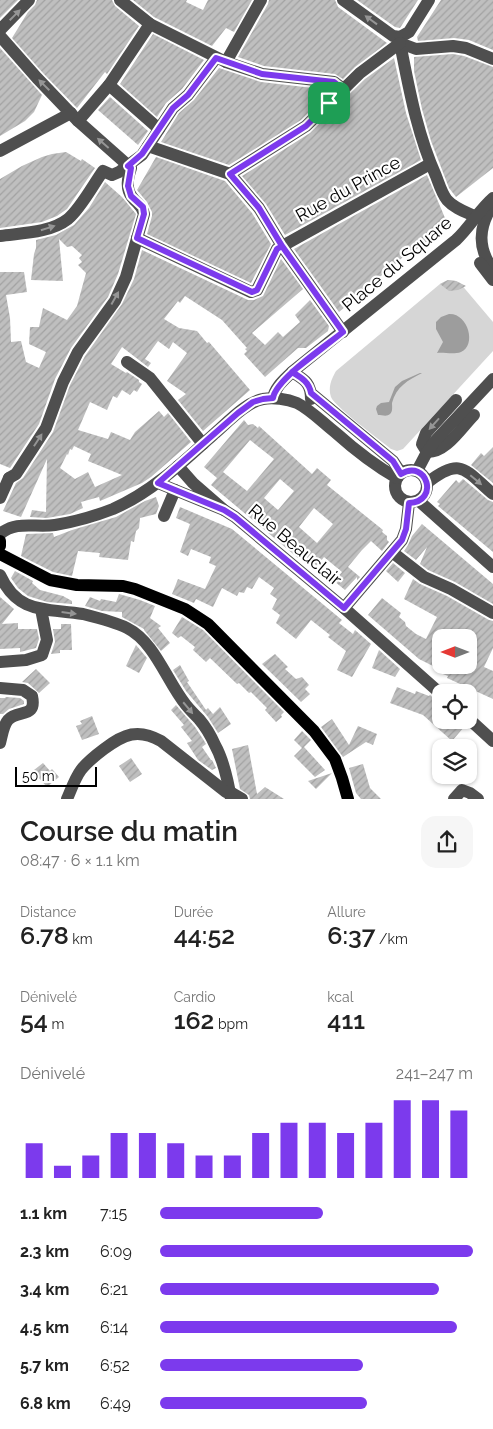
<!DOCTYPE html>
<html lang="fr">
<head>
<meta charset="utf-8">
<style>
	body { margin:0; font-family:Raleway,sans-serif; background:#f6f6f6; color:#222; height:100vh; display:flex; flex-direction:column; font-size:19px; white-space:nowrap }
	* { box-sizing:border-box; margin:0 }
	p { font-size:16px; color:#767676 }
	.icon { flex:none; width:28px; height:28px; fill:none; stroke:currentColor; stroke-width:2; stroke-linecap:round; stroke-linejoin:round }
	.map { position:relative; height:799px; overflow:hidden }
	.details { display:flex; flex-direction:column; background:#fff; flex:1 }
	.details>* { flex:none }
	.needle { width:32px; rotate:270deg }
	.fabs { position:absolute; left:432px; top:629px; display:grid; gap:10px }
	.fabs a { display:grid; place-items:center; width:45px; height:45px; border-radius:10px; background:#fff; box-shadow:0 1px 4px #0004; font-size:25px }
	.scale { position:absolute; left:15px; bottom:12px; width:82px; box-sizing:border-box; padding-left:5px; border:2px solid #000; border-top:0; font-size:14px; line-height:18px; white-space:nowrap; color:#000; -webkit-text-stroke:4px #fff; paint-order:stroke }
	.pin { position:absolute; display:grid; place-items:center; width:42px; height:42px; color:#fff; margin:-21px; border-radius:10px; box-shadow:0 2px 8px #0006 }
	.round { display:grid; place-items:center; flex:none; width:52px; height:52px; border-radius:15px; background:#f6f6f6 }
	.summary { display:flex; align-items:center; justify-content:space-between; height:85px; padding:0 20px }
	h1 { font-size:28px; font-weight:600; line-height:38px }
	.metrics { display:grid; grid-template-columns:repeat(3,1fr); gap:8px; height:85px; padding:5px 20px }
	.metrics div { display:grid; align-content:center }
	.metrics b { font-size:25px; font-weight:600 }
	.metrics small { font-size:14px; font-weight:400 }
	.metrics p { font-size:14px }
	.chart { height:140px; padding:10px 20px }
	.chart p { display:flex; justify-content:space-between }
	.chart svg { width:100%; height:90px; margin-top:5px; stroke:#7c3aed; stroke-width:6 }
	ul { padding:0 20px; list-style:none; font-size:16px }
	li { display:grid; grid-template-columns:80px 60px 1fr; align-items:center; height:38px }
	li i { height:12px; border-radius:6px; background:#7c3aed }
	.map>svg:first-child { display:block }
	.park { fill:#d6d6d6 }
	.water { fill:#9d9d9d }
	.building { fill:url(#building-hatch); fill-rule:evenodd }
	.lines { fill:none; stroke-linecap:round; stroke-linejoin:round }
	.minor { stroke:#4f4f4f; stroke-width:12 }
	.major { stroke:#000; stroke-width:12 }
	.oneway { fill:#959595 }
	.route-casing { stroke:#fff; stroke-width:10 }
	.route { stroke:#7c3aed; stroke-width:6 }
	.labels { text-anchor:middle; stroke-width:4.5; stroke-linejoin:round; paint-order:stroke }
	.street-label { font-size:18px; fill:#000; stroke:#fff }
</style>
</head>
<body>
<div class="map">
<svg width="493" height="799" viewBox="0 0 493 799">
	<defs>
		<pattern id="building-hatch" width="6" height="6" patternUnits="userSpaceOnUse" patternTransform="scale(1.25)"><rect width="6" height="6" fill="#bfbfbf"/><path d="M-1 1l2-2M0 6l6-6M5 7l2-2" fill="none" stroke="#a2a2a2"/></pattern>
	</defs>
	<rect width="100%" height="100%" fill="#fff"/>
	<path class="park" d="M448 280 456 281 460 283 493 322V351L403 449 397 451 391 449C380 440 335 407 331 397 328 387 331 380 336 371L440 284Z"/>
	<g class="water">
		<path d="M449 314C468 313 477 345 461 352 453 355 444 352 437 353L443 342 436 329V322L441 317Z"/>
		<path d="M420 373H422C408 380 396 387 392 403 392 406 393 412 390 414 387 417 382 415 378 415L376 409 377 406 381 403 389 402 395 387 402 381Z"/>
	</g>
	<g class="building">
		<path d="M0 0H18L0 18Z"/>
		<path d="M37 0H112L115 6 139 26 107 74 105 72 77 108 43 73 12 38 28 12 35 5Z"/>
		<path d="M133 0H187L186 2 203 10 208 0H252L234 32 226 28 212 46 154 17Z"/>
		<path d="M269 0H335L338 7 387 43 355 67 343 79 335 74 264 66 238 57 268 4Z"/>
		<path d="M357 0H418L400 28 395 27Z"/>
		<path d="M441 0H493V50L469 40 454 38 418 41 417 37Z"/>
		<path d="M153 34 204 60 182 89 166 103 157 117 120 84Z"/>
		<path d="M0 48 42 95 34 112 25 121 0 136Z"/>
		<path d="M453 54 464 56 493 67V168L456 197 449 188 431 141 422 109 414 71V57Z"/>
		<path d="M394 58 406 113 421 160 285 235 266 204 242 176 310 133 365 79Z"/>
		<path d="M219 68 261 82 331 90 301 120 229 165 161 142 179 113 194 100Z"/>
		<path d="M110 97 148 131 138 145 98 110Z"/>
		<path d="M66 152 81 161 82 159 95 168 67 209 57 216 42 222 0 228V179L22 166 42 157 52 154Z"/>
		<path d="M156 157 225 181 252 213 271 244 251 283 147 234 152 216V212L147 202 137 190Z"/>
		<path d="M427 175 445 218 444 222 427 237 429 240 411 253 410 251 339 312 294 249Z"/>
		<path d="M105 182 122 197 136 214 118 274 108 297 71 348 55 379 39 424 10 468 0 464V272H24L27 292 6 295 10 318 11 342 21 341 26 362 39 368 46 352 29 344 30 327H39L43 308 67 320 77 306 86 273 78 265 82 262 79 258 82 255 72 246 67 247 59 239 63 281 31 280 34 254 36 248V240L56 235 74 225 89 208Z"/>
		<path d="M142 250 248 300H254L263 296 281 259 303 289 252 333 265 345 278 332 283 337 300 322 295 315 310 300 329 326 328 331 306 348H298L265 377 244 354 247 351 245 349 247 348 222 320 185 296 180 303 178 301 164 319 179 328 197 331 207 343 209 342 250 390 203 431 178 400 186 394 167 381 187 353 173 342 169 349 158 341 145 359 151 363 148 367 122 347 111 364 126 373 127 372 139 380V382L142 384 137 392 134 390 130 395 122 390 117 398 113 396 107 410 90 402 78 430 108 439 111 432 130 440 135 432 159 411 164 417 168 413 191 442 151 477 142 483 100 501 99 497 81 502 83 508 70 514 47 518 30 517 32 510 46 512 47 459 21 517 3 511 16 483 23 478 53 432 70 385 85 356 122 304 134 279ZM74 446 91 454 88 461 122 475 95 487 88 472 75 479 60 468 67 454 68 455 70 449 72 450Z"/>
		<path d="M448 280 456 281 466 286 458 290 449 291 440 284Z"/>
		<path d="M244 420 248 425 253 424 258 428 259 426 312 474 317 468 331 480 327 485 383 530 382 532 387 536V540L389 542 382 551 371 541 362 550 348 567 360 577 357 580V577L345 590 334 581 342 572 324 557 317 566 302 553 298 558 211 485 217 478 204 467ZM250 440 274 459 247 491 223 472ZM280 479 294 491 278 510 264 498ZM314 508 333 524 317 543 299 527Z"/>
		<path d="M493 447V483L471 465 481 453 484 456Z"/>
		<path d="M463 479 488 500 493 502V552L438 506 440 504 437 502 456 480 459 483Z"/>
		<path d="M156 497 159 506 156 514 140 518 139 528 136 531 134 542 131 541 128 560 99 557 100 553 78 551 72 576 53 572 21 556 26 534 53 533 54 537 72 530 116 517 145 501Z"/>
		<path d="M180 507 232 529 342 620 339 623 353 634 355 630 371 644 352 677 337 670 346 651 328 637 330 635 311 620 296 639 276 623 280 615 272 609 277 599 270 594 274 588 259 577 252 589 247 587 244 593 239 592 237 596 222 588 213 607 196 599 194 603 172 594 178 579 205 589 216 566 209 563 211 557 191 549 188 556 180 552 190 524 176 518Z"/>
		<path d="M422 524 493 584V604L455 582 428 570 420 564 427 547 416 560 404 551 408 545 412 536Z"/>
		<path d="M393 563 405 573 398 582 386 571Z"/>
		<path d="M15 571 33 581 32 583 40 590 63 596 72 601V604L47 602 28 596 18 588 11 578Z"/>
		<path d="M413 579 420 584 447 596 489 620 493 621V648L484 667 493 671V699L447 678 448 676 438 672 439 669 419 659 368 615 382 598 401 613 399 617 405 622 406 626 416 634 426 639 437 617 404 599ZM441 638H476L469 654V665H441Z"/>
		<path d="M119 594 140 600 155 606 150 618 161 626 158 628 170 643 161 651 144 630V629L122 617V612L102 611 85 606 90 597 100 601 101 599 116 602Z"/>
		<path d="M0 597 14 609 2 624 18 623V629H37L39 639 36 648 20 652V648L0 649Z"/>
		<path d="M182 617 203 630 284 712 281 715 282 717 276 722 265 710 267 708 251 692 249 693 239 683 237 684 210 658 206 662 193 650 195 647 181 636 178 638 172 633Z"/>
		<path d="M61 624H71L72 650H60V653L51 654 55 642 53 629H61Z"/>
		<path d="M136 645 147 658 139 673 126 666Z"/>
		<path d="M379 650 400 669 395 677 372 668Z"/>
		<path d="M275 654 288 667 285 669 296 679 302 677 309 685 305 689 310 694 301 702 262 664Z"/>
		<path d="M180 665 189 681 187 682 206 710 208 708 213 714 220 707 231 724 218 733 208 717 186 691 173 670Z"/>
		<path d="M36 669 50 683 39 693 28 683 22 682Z"/>
		<path d="M397 687 415 694 416 691 429 696 430 695 441 705V720H456L464 727 452 741 423 715 390 703Z"/>
		<path d="M6 697 20 698 24 701V704L9 709 3 714H0V698H5Z"/>
		<path d="M176 705 195 727 203 739 206 744 202 747 211 760H212L216 768 212 770 198 760 187 743 192 741 181 727 184 725 171 710Z"/>
		<path d="M92 716 99 734 82 740 76 726 82 724 80 721Z"/>
		<path d="M332 719 349 745 358 726 377 734 373 745 366 742 343 757 321 727Z"/>
		<path d="M302 731 311 740 304 747 325 770 315 777 294 756 302 748 294 740Z"/>
		<path d="M248 745 257 794 265 787 284 799H250L249 795 240 789 232 749Z"/>
		<path d="M131 758 142 774 130 782 119 766Z"/>
		<path d="M43 763 50 771 52 769 59 777 47 787 38 777 39 776 34 770Z"/>
		<path d="M363 764 370 788 381 799H361L356 793 349 768Z"/>
		<path d="M332 773 316 789 308 781Z"/>
	</g>
	<g class="lines">
		<g class="minor">
			<path d="M120 0 150 24 226 62 262 74 334 82 343 89"/>
			<path d="M343 0 393 36 400 37"/>
			<path d="M0 30 29 0"/>
			<path d="M0 36 37 78 78 121 131 168C128 177 125 188 132 197 137 204 142 205 144 214L126 277 115 301 78 352 63 382 46 428 16 474 9 478"/>
			<path d="M400 37V43C409 88 417 134 436 176 439 184 442 194 447 200 455 209 466 212 477 217"/>
			<path d="M400 37 409 32 429 0"/>
			<path d="M400 43 416 49 453 46 466 48 493 59"/>
			<path d="M226 62 261 0"/>
			<path d="M109 85 159 129"/>
			<path d="M78 121 109 85 150 24"/>
			<path d="M148 146 230 174 259 208 282 246 343 332"/>
			<path d="M0 151 71 113"/>
			<path d="M230 174 306 126 360 73 400 43"/>
			<path d="M492 206C479 227 477 247 492 268L493 267"/>
			<path d="M0 236C22 233 50 233 68 219 81 208 93 185 103 171L112 175 119 172 142 155 173 108 188 95 216 58"/>
			<path d="M137 238 251 292 257 290 277 249 430 164"/>
			<path d="M480 263 493 280"/>
			<path d="M127 362 150 378 203 444"/>
			<path d="M292 372C305 380 311 383 311 399"/>
			<path d="M311 393 393 461 401 473"/>
			<path d="M273 398C275 387 284 380 292 372L456 240C470 227 479 210 493 198"/>
			<path d="M456 400 426 433 422 444 427 452C446 453 461 428 474 415"/>
			<circle cx="411" cy="486" r="16"/>
			<path d="M417 471 427 452 435 441 493 379"/>
			<path d="M158 483 224 510 193 483 178 466"/>
			<path d="M427 483C461 456 465 470 493 494"/>
			<path d="M0 498 9 478"/>
			<path d="M419 501 493 567"/>
			<path d="M224 510 235 517 344 608 441 694"/>
			<path d="M164 516 175 490"/>
			<path d="M0 534C17 520 35 528 55 525 74 522 95 516 113 509 152 492 183 462 214 434 227 423 246 402 263 399 273 397 287 399 297 403 311 410 323 423 336 433 355 450 374 465 397 478"/>
			<path d="M392 552 424 577 451 589 493 613"/>
			<path d="M0 575C18 615 47 608 83 614 95 617 117 623 127 628 155 642 167 682 186 705 190 710 195 715 199 719 205 726 211 736 215 745 224 761 228 781 231 799"/>
			<path d="M344 608 402 540 406 529 409 503"/>
			<path d="M0 662 26 660 42 655 47 640 41 609"/>
			<path d="M0 688 23 690 32 696C37 719 18 709 8 720 3 726 2 736 0 743"/>
			<path d="M469 719 493 741"/>
			<path d="M67 799C71 790 75 778 81 770 87 762 96 755 104 749 124 734 138 728 161 741L226 792H230L242 799"/>
			<path d="M454 799 462 790 470 793 478 799"/>
		</g>
		<g class="major">
			<path d="M0 541V546"/>
			<path d="M0 554 50 580 77 585 123 586 135 589 185 609 208 624 314 731 335 759 342 778 348 799"/>
		</g>
	</g>
	<defs><path id="oneway-solid" d="M-6-.8H1V-3.2L6.5 0L1 3.2V.8H-6Z" transform="scale(1.25)"/></defs>
	<g class="oneway">
		<use href="#oneway-solid" transform="translate(15 15) rotate(-45)"/>
		<use href="#oneway-solid" transform="translate(371 20) rotate(-144)"/>
		<use href="#oneway-solid" transform="translate(44 85) rotate(-135)"/>
		<use href="#oneway-solid" transform="translate(103 143) rotate(-139)"/>
		<use href="#oneway-solid" transform="translate(48 228) rotate(-18)"/>
		<use href="#oneway-solid" transform="translate(115 298) rotate(-61)"/>
		<use href="#oneway-solid" transform="translate(434 424) rotate(132)"/>
		<use href="#oneway-solid" transform="translate(38 440) rotate(-57)"/>
		<use href="#oneway-solid" transform="translate(476 480) rotate(40)"/>
		<use href="#oneway-solid" transform="translate(69 613) rotate(7)"/>
		<use href="#oneway-solid" transform="translate(188 708) rotate(50)"/>
	</g>
	<g class="lines">
		<defs>
			<path id="route" d="M329 103 306 126 230 174 259 208 282 246 343 332C327 345 276 379 273 398L263 399 253 402 238 413 158 483 224 510 235 517 344 608 402 540 406 529 409 503C440 502 427 458 401 474L393 461 311 393C309 382 302 378 292 372L343 332 282 246 277 249 257 290 252 292 137 238 144 214 143 207 131 196 128 186 131 168 128 166 142 154 173 108 188 95 216 58 262 74 334 82 343 89 329 103"/>
		</defs>
		<use href="#route" class="route-casing"/>
		<use href="#route" class="route"/>
	</g>
	<g class="labels">
		<g class="street-label">
			<text transform="translate(348 189) rotate(-29)" y="6">Rue du Prince</text>
			<text transform="translate(397 264) rotate(-40)" y="6">Place du Square</text>
			<text transform="translate(295 545) rotate(40)" y="6">Rue Beauclair</text>
		</g>
	</g>
</svg>
<div class="fabs">
<a><svg class="needle" viewBox="-14 -14 28 28"><path d="M0-13l5 13h-10z" fill="#e53935"/><path d="M0 13l5-13h-10z" fill="#767676"/></svg></a>
<a><svg class="icon" aria-label="locate" viewBox="0 0 24 24"><circle cx="12" cy="12" r="6"/><path d="M12 2v4M12 18v4M2 12h4M18 12h4"/></svg></a>
<a><svg class="icon" aria-label="layers" viewBox="0 0 24 24"><path d="M12 4l9 5-9 5-9-5zM3 14l9 5 9-5"/></svg></a>
</div>
<div class="scale">50 m</div>
<div class="pin" style="left:329px;top:103px;background:#1e9e55"><svg class="icon" aria-label="arrive" viewBox="0 0 24 24"><path d="M6 21V4h12l-3 4 3 4H6"/></svg></div>
</div>
<section class="details">
<div class="summary"><div><h1>Course du matin</h1><p>08:47 · 6 × 1.1 km</p></div><a class="round"><svg class="icon" aria-label="share" viewBox="0 0 24 24"><path d="M12 15V3M7 8l5-5 5 5M5 13v7h14v-7"/></svg></a></div>
<div class="metrics">
<div><p>Distance</p><b>6.78<small> km</small></b></div>
<div><p>Durée</p><b>44:52</b></div>
<div><p>Allure</p><b>6:37<small> /km</small></b></div>
</div>
<div class="metrics">
<div><p>Dénivelé</p><b>54<small> m</small></b></div>
<div><p>Cardio</p><b>162<small> bpm</small></b></div>
<div><p>kcal</p><b>411</b></div>
</div>
<div class="chart"><p><span>Dénivelé</span>241–247 m</p>
<svg viewBox="0 0 160 44" preserveAspectRatio="none"><path d="M5 44V27M15 44V38M25 44V33M35 44V22M45 44V22M55 44V27M65 44V33M75 44V33M85 44V22M95 44V17M105 44V17M115 44V22M125 44V17M135 44V6M145 44V6M155 44V11"/></svg>
</div>
<ul>
<li><b>1.1 km</b>7:15<i style="width:52%"></i></li>
<li><b>2.3 km</b>6:09<i style="width:100%"></i></li>
<li><b>3.4 km</b>6:21<i style="width:89%"></i></li>
<li><b>4.5 km</b>6:14<i style="width:95%"></i></li>
<li><b>5.7 km</b>6:52<i style="width:65%"></i></li>
<li><b>6.8 km</b>6:49<i style="width:66%"></i></li>
</ul>
</section>
</body>
</html>
